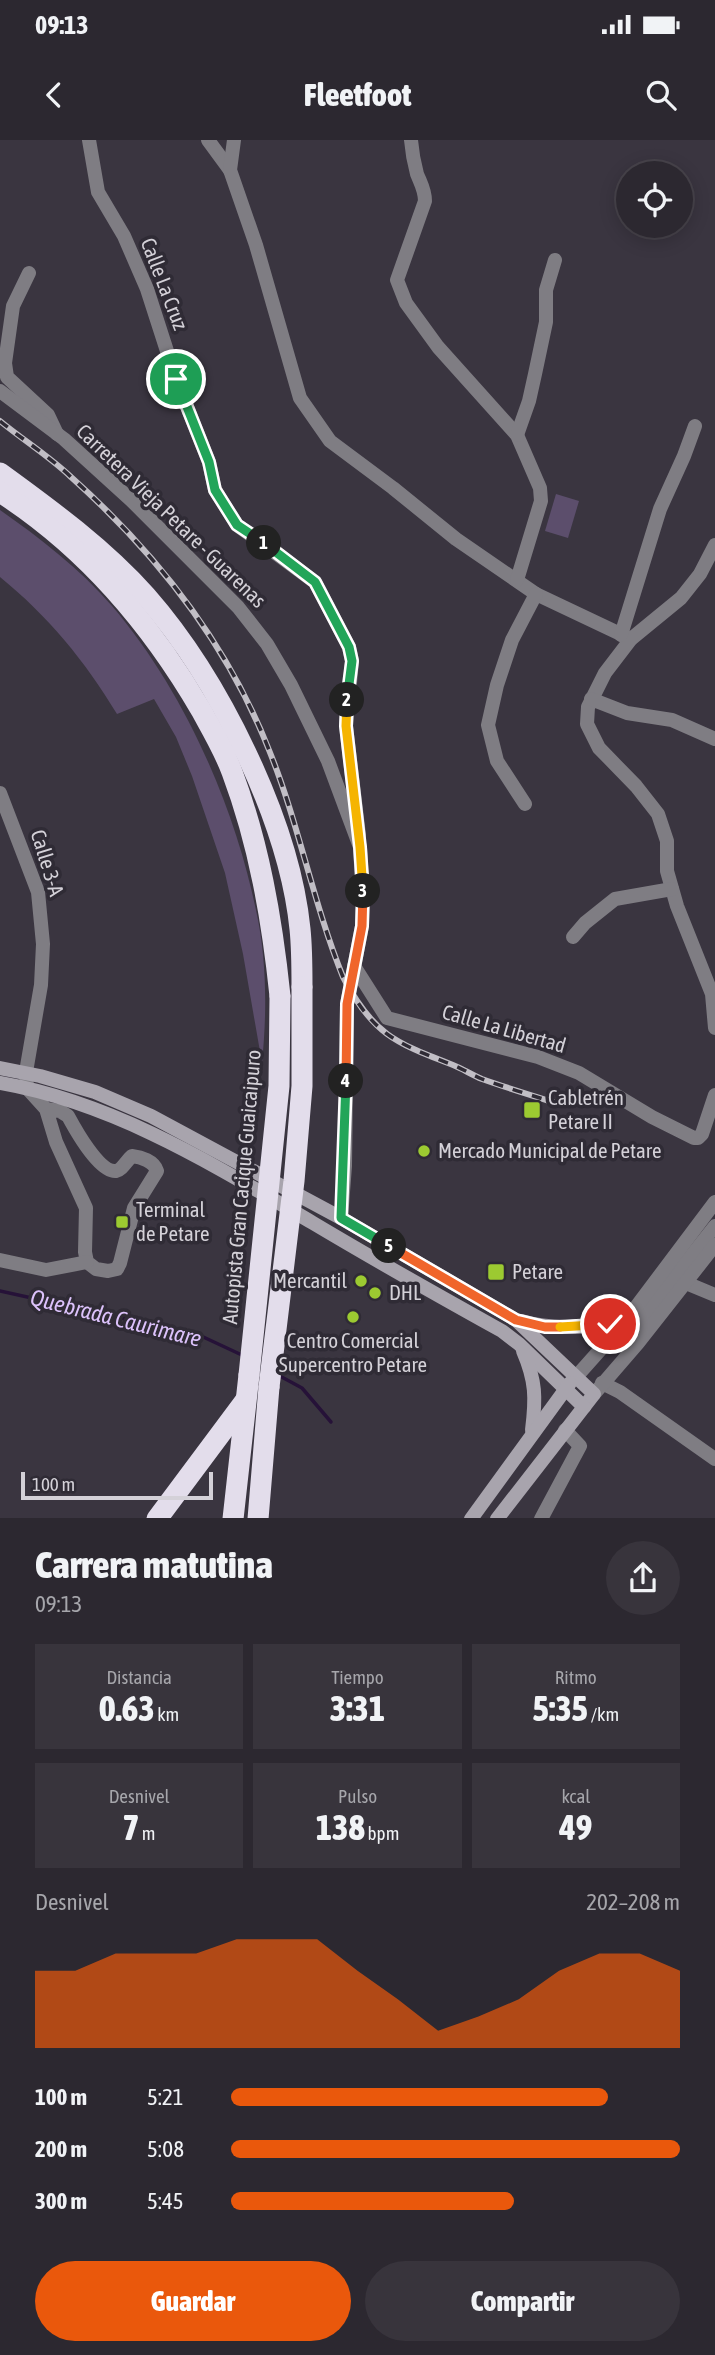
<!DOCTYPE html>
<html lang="es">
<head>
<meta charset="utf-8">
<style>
	body { margin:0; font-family:"Asap Condensed",sans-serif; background:#38343c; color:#f1f3f6; height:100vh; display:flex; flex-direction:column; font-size:26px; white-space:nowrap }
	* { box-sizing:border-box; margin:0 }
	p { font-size:23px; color:#a6a6ab }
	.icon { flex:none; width:38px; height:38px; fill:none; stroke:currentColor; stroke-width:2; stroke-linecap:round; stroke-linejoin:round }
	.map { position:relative; height:1378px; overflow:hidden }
	.panel { display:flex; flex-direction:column; background:#2c2830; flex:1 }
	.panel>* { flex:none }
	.controls { position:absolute; left:616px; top:21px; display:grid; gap:14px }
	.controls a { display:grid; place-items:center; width:77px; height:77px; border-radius:50%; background:#2c2830; box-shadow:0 4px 18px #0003,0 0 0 2px #48444c; font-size:35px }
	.scale { position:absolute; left:21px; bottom:18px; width:192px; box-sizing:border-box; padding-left:7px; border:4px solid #d4d1d8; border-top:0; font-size:19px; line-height:24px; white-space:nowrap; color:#d4d1d8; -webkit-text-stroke:5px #2f2b35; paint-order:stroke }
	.pin { position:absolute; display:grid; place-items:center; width:60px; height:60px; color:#fff; margin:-30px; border:4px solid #fff; border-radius:50%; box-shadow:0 2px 7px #0007 }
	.km { position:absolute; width:35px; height:35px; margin:-18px; border-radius:50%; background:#222; color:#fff; font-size:19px; line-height:35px; text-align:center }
	.round { display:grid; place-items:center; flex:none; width:74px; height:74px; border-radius:37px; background:#38343c }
	.summary { display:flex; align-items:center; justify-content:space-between; height:119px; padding:0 35px }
	h1 { font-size:38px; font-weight:800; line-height:52px }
	.metrics { display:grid; grid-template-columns:repeat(3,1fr); gap:10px; height:119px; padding:7px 35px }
	.metrics div { display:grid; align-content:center; border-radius:0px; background:#38343c; text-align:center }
	.metrics b { font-size:35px; font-weight:800 }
	.metrics small { font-size:19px; font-weight:400 }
	.metrics p { font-size:19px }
	.chart { height:196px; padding:14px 35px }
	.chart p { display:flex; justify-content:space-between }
	.chart svg { width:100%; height:126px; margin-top:7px; fill:#ea580c; opacity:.7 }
	.primary-button { display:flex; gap:14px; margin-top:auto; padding:14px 35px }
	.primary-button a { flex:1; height:80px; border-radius:42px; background:#ea580c; color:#fff; font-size:28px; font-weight:800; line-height:80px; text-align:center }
	.primary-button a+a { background:#38343c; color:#f1f3f6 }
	ul { padding:0 35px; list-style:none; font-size:23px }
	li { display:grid; grid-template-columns:112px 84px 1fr; align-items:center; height:52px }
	li i { height:18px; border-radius:9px; background:#ea580c }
	.status { display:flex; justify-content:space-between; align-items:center; height:49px; padding:0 35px; background:#2c2830; direction:ltr }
	.status svg { height:19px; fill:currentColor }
	header { display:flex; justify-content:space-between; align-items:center; height:91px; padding:0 35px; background:#2c2830; font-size:32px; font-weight:800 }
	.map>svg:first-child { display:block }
	.green { fill:#5c4e6c }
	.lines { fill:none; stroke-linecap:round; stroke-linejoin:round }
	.stream { stroke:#261238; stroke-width:3.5 }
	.minor { stroke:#7f7d83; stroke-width:14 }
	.tertiary { stroke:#7f7d83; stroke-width:14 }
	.secondary { stroke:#a8a4ad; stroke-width:14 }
	.motorway { stroke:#e3ddeb; stroke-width:21 }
	.rail-casing { stroke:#c1bec5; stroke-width:6 }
	.rail { stroke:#2f2b35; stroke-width:3.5; stroke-dasharray:10; stroke-linecap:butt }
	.motorway-bridge { stroke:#e3ddeb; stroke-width:21 }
	.split-1-casing { stroke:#fff; stroke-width:14 }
	.split-2-casing { stroke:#fff; stroke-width:14 }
	.split-3-casing { stroke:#fff; stroke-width:14 }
	.split-4-casing { stroke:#fff; stroke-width:14 }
	.split-5-casing { stroke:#fff; stroke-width:14 }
	.split-6-casing { stroke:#fff; stroke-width:14 }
	.split-7-casing { stroke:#fff; stroke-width:14 }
	.split-1 { stroke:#22a559; stroke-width:9 }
	.split-2 { stroke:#22a559; stroke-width:9 }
	.split-3 { stroke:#f5b400; stroke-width:9 }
	.split-4 { stroke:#f0652b; stroke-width:9 }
	.split-5 { stroke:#22a559; stroke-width:9 }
	.split-6 { stroke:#f0652b; stroke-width:9 }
	.split-7 { stroke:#f5b400; stroke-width:9 }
	.poi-dot { fill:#9cca31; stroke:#2f2b35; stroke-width:2.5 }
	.labels { text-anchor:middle; stroke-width:7; stroke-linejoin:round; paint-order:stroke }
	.street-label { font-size:21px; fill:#d4d1d8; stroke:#2f2b35 }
	.poi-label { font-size:21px; fill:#d4d1d8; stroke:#2f2b35; text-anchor:start }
	.water-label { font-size:23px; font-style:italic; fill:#dcc2fb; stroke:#2f2b35 }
</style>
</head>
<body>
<div class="status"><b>09:13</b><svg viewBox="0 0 49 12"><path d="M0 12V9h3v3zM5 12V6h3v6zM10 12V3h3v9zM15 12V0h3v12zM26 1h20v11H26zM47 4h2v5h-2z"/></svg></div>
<header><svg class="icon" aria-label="back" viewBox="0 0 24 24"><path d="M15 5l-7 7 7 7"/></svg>Fleetfoot<svg class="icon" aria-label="search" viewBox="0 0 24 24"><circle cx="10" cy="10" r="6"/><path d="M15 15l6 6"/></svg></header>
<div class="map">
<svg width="715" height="1379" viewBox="0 0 715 1379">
	<rect width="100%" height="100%" fill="#3a3540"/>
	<g class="green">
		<path d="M556 354 579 361 568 398 545 391Z"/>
		<path d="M0 370C40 398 80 429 112 466 183 549 234 664 256 770 267 820 267 872 262 923L243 814 225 733 192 636 176 597 154 559 117 574C85 521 48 476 0 437Z"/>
	</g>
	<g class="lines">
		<g class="stream">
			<path d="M0 1151 199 1195 244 1216"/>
			<path d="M278 1235 302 1248 331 1282"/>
		</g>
		<g class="minor">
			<path d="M89 0 98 52 124 96 147 149 176 239 209 322 215 350 237 385 315 442 349 507 352 521 346 586 359 695"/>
			<path d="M208 0 230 30"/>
			<path d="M234 0 230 30 256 105 300 258 330 301 393 348 456 399 536 454 631 499"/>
			<path d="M411 0C412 12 414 23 417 34 421 44 425 50 425 61L397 140 406 163 438 207 517 295 540 348 541 361 517 440"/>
			<path d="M29 133 13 166 5 223 7 237 48 275 57 294"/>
			<path d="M517 295 529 261 535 234 546 182V150L555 120"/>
			<path d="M715 405 700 434 681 458 631 499 605 533 588 567 587 584 599 608 636 646 658 674 667 701V731L677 766 712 854 715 888"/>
			<path d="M621 495 660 369 684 316 695 286"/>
			<path d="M591 559 627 573 672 580 715 599"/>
			<path d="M0 653 38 752 43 804 41 845 26 932 27 948 46 969 56 1002 86 1068 85 1112 87 1122 96 1129 108 1131 117 1129 120 1123 134 1068 157 1031C154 1021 141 1017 132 1016 127 1020 122 1030 116 1031 99 1033 75 989 68 976L60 971 46 969"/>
			<path d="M525 664 497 621 488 585 497 545 512 500 536 454"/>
			<path d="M573 797 585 783 615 759 672 749"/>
			<path d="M354 826 387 878 538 917 579 933 652 977 694 998H698L702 994 715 955"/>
			<path d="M0 1120 46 1130 87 1122"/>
			<path d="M686 1143 715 1155"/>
			<path d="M602 1243 620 1252 715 1319"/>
			<path d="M541 1379 580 1306 565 1290"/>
		</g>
		<g class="tertiary">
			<path d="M0 251 64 299 131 360 238 467 267 504 291 545 328 621 360 707 363 760 362 786 347 864 345 1026 341 1078"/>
			<path d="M639 1198 645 1174 715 1086"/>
			<path d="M576 1237 624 1183 715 1062"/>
			<path d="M594 1254 638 1203 715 1105"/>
		</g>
		<g class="secondary">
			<path d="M0 928 40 936 95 952 151 976 341 1078 516 1180 594 1254 497 1379"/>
			<path d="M0 943C115 963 214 1025 313 1083 375 1120 439 1156 502 1191L519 1204 584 1267"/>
			<path d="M521 1181C555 1191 589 1186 624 1183"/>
			<path d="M523 1211C536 1241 536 1258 532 1290"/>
			<path d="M471 1379 570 1243"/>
		</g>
		<g class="motorway">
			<path d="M0 333C51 370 104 409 146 456 218 538 289 680 300 789 302 808 302 828 302 847"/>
			<path d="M0 352C84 406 151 484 201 570 212 590 224 610 232 632 259 704 272 779 280 856"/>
			<path d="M157 1379 245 1261"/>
			<path d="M233 1379 249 1235"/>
			<path d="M258 1379 269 1247"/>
		</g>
		<defs>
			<path id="rail" d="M0 281C23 300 49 316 71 337 156 413 227 503 269 610 299 684 313 763 343 837 373 895 396 903 453 925 463 929 472 935 482 939 507 948 534 956 559 964"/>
		</defs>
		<use href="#rail" class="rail-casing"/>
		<use href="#rail" class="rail"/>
		<g class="motorway-bridge">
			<path d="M249 1235 279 946 280 856"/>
			<path d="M269 1247 294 1041 302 946V847"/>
		</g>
	</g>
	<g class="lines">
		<defs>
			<path id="split-1" d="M176 239 209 322 215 350 237 385 264 403"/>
			<path id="split-2" d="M264 403 315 442 349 507 352 521 347 560"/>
			<path id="split-3" d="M347 560 346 586 360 707 363 751"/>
			<path id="split-4" d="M346 941 347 864 362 786 363 751"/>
			<path id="split-5" d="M346 941 341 1078 389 1106"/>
			<path id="split-6" d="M389 1106 516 1180 545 1187H560"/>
			<path id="split-7" d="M560 1187 610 1184"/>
		</defs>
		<use href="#split-1" class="split-1-casing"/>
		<use href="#split-2" class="split-2-casing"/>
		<use href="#split-3" class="split-3-casing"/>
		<use href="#split-4" class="split-4-casing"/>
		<use href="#split-5" class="split-5-casing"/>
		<use href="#split-6" class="split-6-casing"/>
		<use href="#split-7" class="split-7-casing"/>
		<use href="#split-1" class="split-1"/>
		<use href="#split-2" class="split-2"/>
		<use href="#split-3" class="split-3"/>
		<use href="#split-4" class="split-4"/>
		<use href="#split-5" class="split-5"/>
		<use href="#split-6" class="split-6"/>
		<use href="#split-7" class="split-7"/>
	</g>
	<g class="poi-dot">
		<rect x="523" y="961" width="18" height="18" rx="3.5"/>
		<circle cx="424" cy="1011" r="7"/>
		<rect x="115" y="1075" width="14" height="14" rx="3.5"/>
		<rect x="487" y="1123" width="18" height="18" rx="3.5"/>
		<circle cx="361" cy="1141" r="7"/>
		<circle cx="375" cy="1153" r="7"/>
		<circle cx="353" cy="1177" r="7"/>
	</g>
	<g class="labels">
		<g class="street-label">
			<text transform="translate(164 144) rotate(69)" y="7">Calle La Cruz</text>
			<text transform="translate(171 376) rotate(44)" y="7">Carretera Vieja Petare - Guarenas</text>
			<text transform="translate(47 723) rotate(73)" y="7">Calle 3-A</text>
			<text transform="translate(504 889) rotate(16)" y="7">Calle La Libertad</text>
			<text transform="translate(242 1047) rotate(-85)" y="7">Autopista Gran Cacique Guaicaipuro</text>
		</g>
		<g class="poi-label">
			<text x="548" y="965">Cabletrén<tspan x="548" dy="24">Petare II</tspan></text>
			<text x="438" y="1018">Mercado Municipal de Petare</text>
			<text x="136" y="1077">Terminal<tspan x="136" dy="24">de Petare</tspan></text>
			<text x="512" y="1139">Petare</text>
			<text x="347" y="1148" text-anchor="end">Mercantil</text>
			<text x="389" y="1160">DHL</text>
			<text x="353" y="1208" text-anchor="middle">Centro Comercial<tspan x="353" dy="24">Supercentro Petare</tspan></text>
		</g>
		<g class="water-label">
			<text transform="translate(116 1178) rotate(14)" y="8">Quebrada Caurimare</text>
		</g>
	</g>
</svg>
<div class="controls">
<a><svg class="icon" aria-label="locate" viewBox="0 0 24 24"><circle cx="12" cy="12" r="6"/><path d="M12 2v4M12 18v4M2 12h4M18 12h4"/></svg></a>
</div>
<div class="scale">100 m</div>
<div class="pin" style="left:176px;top:239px;background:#1e9e55"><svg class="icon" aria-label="arrive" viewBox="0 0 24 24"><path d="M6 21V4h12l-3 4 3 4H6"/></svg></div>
<div class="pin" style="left:610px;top:1184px;background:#d93025"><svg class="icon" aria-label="check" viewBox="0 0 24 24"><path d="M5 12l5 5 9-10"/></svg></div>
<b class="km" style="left:264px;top:403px">1</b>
<b class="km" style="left:347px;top:560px">2</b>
<b class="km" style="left:363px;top:751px">3</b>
<b class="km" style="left:346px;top:941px">4</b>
<b class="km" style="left:389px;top:1106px">5</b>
</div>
<section class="panel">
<div class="summary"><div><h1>Carrera matutina</h1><p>09:13</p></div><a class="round"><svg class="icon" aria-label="share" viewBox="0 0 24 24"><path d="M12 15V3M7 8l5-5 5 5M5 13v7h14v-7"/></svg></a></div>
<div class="metrics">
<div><p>Distancia</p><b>0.63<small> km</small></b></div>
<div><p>Tiempo</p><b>3:31</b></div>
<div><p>Ritmo</p><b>5:35<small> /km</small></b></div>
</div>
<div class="metrics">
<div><p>Desnivel</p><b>7<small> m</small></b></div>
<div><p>Pulso</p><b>138<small> bpm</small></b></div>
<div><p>kcal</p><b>49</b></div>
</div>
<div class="chart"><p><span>Desnivel</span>202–208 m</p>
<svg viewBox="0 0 160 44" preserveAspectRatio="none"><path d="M0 44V17L10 17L20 11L30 11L40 11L50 6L60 6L70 6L80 17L90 27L100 38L110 33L120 27L130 17L140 11L150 11L160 17V44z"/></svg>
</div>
<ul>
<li><b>100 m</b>5:21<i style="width:84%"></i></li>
<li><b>200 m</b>5:08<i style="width:100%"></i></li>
<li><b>300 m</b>5:45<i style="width:63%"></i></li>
</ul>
<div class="primary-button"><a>Guardar</a><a>Compartir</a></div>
</section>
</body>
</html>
